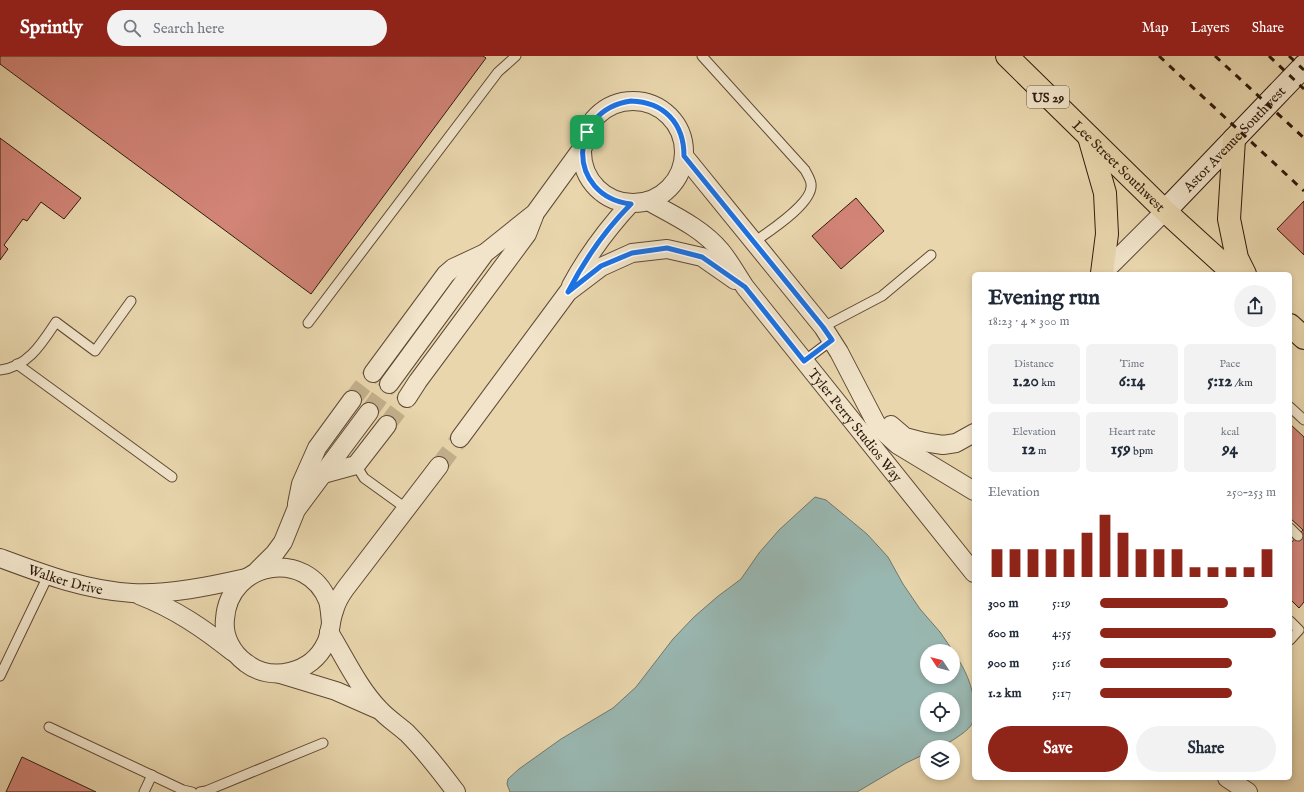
<!DOCTYPE html>
<html lang="en">
<head>
<meta charset="utf-8">
<style>
	body { margin:0; font-family:"IM FELL English",serif; background:#f2f2f3; color:#1f2937; height:100vh; display:flex; flex-direction:column; font-size:15px; white-space:nowrap }
	* { box-sizing:border-box; margin:0 }
	p { font-size:13px; color:#747a83 }
	.icon { flex:none; width:22px; height:22px; fill:none; stroke:currentColor; stroke-width:2; stroke-linecap:round; stroke-linejoin:round }
	.map { position:relative; flex:1; overflow:hidden }
	.sheet { position:absolute; left:972px; top:216px; width:320px; height:508px; display:flex; flex-direction:column; background:#fff; border-radius:6px; box-shadow:0 2px 6px #0003 }
	.sheet>* { flex:none }
	.needle { width:26px; rotate:306deg }
	.buttons { position:absolute; left:920px; top:588px; display:grid; gap:8px }
	.buttons a { display:grid; place-items:center; width:40px; height:40px; border-radius:50%; background:#fff; box-shadow:0 2px 6px #0003; font-size:20px }
	.pin { position:absolute; display:grid; place-items:center; width:34px; height:34px; color:#fff; margin:-17px; border-radius:8px; box-shadow:0 2px 6px #0006 }
	.round { display:grid; place-items:center; flex:none; width:42px; height:42px; border-radius:21px; background:#f2f2f3 }
	.overview { display:flex; align-items:center; justify-content:space-between; height:68px; padding:0 16px }
	h1 { font-size:22px; font-weight:700; line-height:30px }
	.stats { display:grid; grid-template-columns:repeat(3,1fr); gap:6px; height:68px; padding:4px 16px }
	.stats div { display:grid; align-content:center; border-radius:6px; background:#f2f2f3; text-align:center }
	.stats b { font-size:17px; font-weight:700 }
	.stats small { font-size:11px; font-weight:400 }
	.stats p { font-size:11px }
	.chart { height:112px; padding:8px 16px }
	.chart p { display:flex; justify-content:space-between }
	.chart svg { width:100%; height:72px; margin-top:4px; stroke:#8f2418; stroke-width:6 }
	.action { display:flex; gap:8px; margin-top:auto; padding:8px 16px }
	.action a { flex:1; height:46px; border-radius:24px; background:#8f2418; color:#fff; font-size:16px; font-weight:700; line-height:46px; text-align:center }
	.action a+a { background:#f2f2f3; color:#1f2937 }
	ul { padding:0 16px; list-style:none; font-size:13px }
	li { display:grid; grid-template-columns:64px 48px 1fr; align-items:center; height:30px }
	li i { height:10px; border-radius:5px; background:#8f2418 }
	header { display:flex; align-items:center; gap:24px; box-sizing:border-box; height:56px; padding:0 20px; background:#8f2418; color:#fff }
	header strong { font-size:19px }
	nav { display:flex; gap:22px; margin-inline-start:auto; font-size:14px }
	.search { width:280px; height:36px; background:#f2f2f3; display:flex; align-items:center; gap:10px; box-sizing:border-box; padding:0 14px; border-radius:22px; color:#747a83; font-size:15px }
	.map>svg:first-child { display:block }
	.water { fill:#99b7b1; stroke:#6f786f; fill-rule:evenodd }
	.building { fill:#d28477; stroke:#2f1a0c }
	.lines { fill:none; stroke-linecap:round; stroke-linejoin:round }
	.street-tunnel { stroke:#c4b08d; stroke-width:18; stroke-dasharray:18 9; stroke-linecap:butt }
	.lane-casing { stroke:#5e4934; stroke-width:11 }
	.street-casing { stroke:#5e4934; stroke-width:20 }
	.secondary-casing { stroke:#2f1a0c; stroke-width:24 }
	.primary-casing { stroke:#2f1a0c; stroke-width:24 }
	.lane { stroke:#f1e4ca; stroke-width:9 }
	.street { stroke:#f1e4ca; stroke-width:18 }
	.secondary { stroke:#f1e4ca; stroke-width:22 }
	.primary { stroke:#e9d6ad; stroke-width:22 }
	.rail { stroke:#2f1a0c; stroke-width:3; stroke-dasharray:7 7; stroke-linecap:butt }
	.route-casing { stroke:#fff; stroke-width:8 }
	.route { stroke:#1a73e8; stroke-width:5 }
	.labels { text-anchor:middle; stroke-width:3.5; stroke-linejoin:round; paint-order:stroke }
	.shield { fill:#f1e4ca; stroke:#695745; stroke-width:1 }
	.shield-label { font-size:13px; font-weight:bold; fill:#2f1a0c }
	.street-label { font-size:14px; fill:#2f1a0c; stroke:#f1e4ca }
</style>
</head>
<body>
<header>
<strong>Sprintly</strong>
<div class="search"><svg class="icon" aria-label="search" viewBox="0 0 24 24"><circle cx="10" cy="10" r="6"/><path d="M15 15l6 6"/></svg>Search here</div>
<nav><a>Map</a><a>Layers</a><a>Share</a></nav>
</header>
<div class="map">
<svg width="1304" height="736" viewBox="0 0 1304 736">
	<rect width="100%" height="100%" fill="#e9d6ad"/>
	<filter id="stains"><feTurbulence type="fractalNoise" baseFrequency=".005" numOctaves="4"/><feColorMatrix values="0 0 0 0 .2 0 0 0 0 .09 0 0 0 0 .02 0 0 0 .5 -.17"/></filter>
	<radialGradient id="worn" r=".72"><stop offset=".6" stop-color="#630" stop-opacity="0"/><stop offset="1" stop-color="#630" stop-opacity=".3"/></radialGradient>
	<path class="water" d="M815 441 826 444 867 478 888 501 903 528 920 553 940 576 953 595H927V621H953V595C965 613 974 631 974 652 974 657 974 663 972 668 968 674 962 678 956 682 946 689 939 691 927 691V697L906 707 857 736H510L507 728 508 723 519 713 561 683 613 652 636 631 673 583 694 561 717 541 741 523 759 497 779 474ZM927 643H953V669H927Z"/>
	<g class="building">
		<path d="M0 0H483L486 2 311 238 0 8Z"/>
		<path d="M0 82 81 142 64 163 41 146 27 165 23 163 4 189 8 193 0 204Z"/>
		<path d="M856 142 884 175 841 213 812 180Z"/>
		<path d="M1304 145V199L1277 173Z"/>
		<path d="M1290 368 1304 381V546L1299 552 1290 543V488L1303 474 1290 462Z"/>
		<path d="M22 701 96 736H6Z"/>
	</g>
	<g class="lines">
		<g class="street-tunnel">
			<path d="M352 344 373 317"/>
			<path d="M369 356 389 328"/>
			<path d="M387 369 407 342"/>
			<path d="M439 410 460 382"/>
		</g>
		<defs>
			<g id="lane">
				<path d="M702 0 805 114C807 118 811 124 811 128 814 147 768 176 754 186"/>
				<path d="M308 267 498 16 516 0"/>
				<path d="M823 271 882 240 931 199"/>
				<path d="M804 305 832 284"/>
				<path d="M17 308 172 421"/>
				<path d="M0 314C28 311 42 287 56 266L95 295 131 245"/>
				<path d="M1290 351 1304 364"/>
				<path d="M356 409 364 422 407 453"/>
				<path d="M1290 472 1298 480"/>
				<path d="M1290 565 1299 574 1290 584"/>
				<path d="M0 620 48 520"/>
				<path d="M49 671 183 734 192 736"/>
				<path d="M144 736 152 719"/>
				<path d="M200 736 206 735 323 687"/>
			</g>
			<g id="street">
				<circle cx="633" cy="96" r="51"/>
				<path d="M684 100 823 271 839 296 878 371 898 389 974 435"/>
				<path id="s1" d="M648 145C673 159 702 172 721 195 730 206 737 219 745 231L974 517"/>
				<path d="M1102 218 1165 155"/>
				<path d="M571 230C587 200 607 173 631 147"/>
				<path d="M373 317 446 218 453 212 483 198"/>
				<path d="M389 328 485 197 535 157 583 91"/>
				<path d="M407 342 418 325 527 178 534 160"/>
				<path d="M891 369 905 381 924 386 943 389 956 387 974 377"/>
				<path d="M460 382 568 236 601 211 632 197 667 193 702 201 735 224"/>
				<path d="M323 418 356 409 387 369"/>
				<path d="M297 448 301 428 317 392 352 344"/>
				<path id="s2" d="M0 502C43 518 85 534 132 537 168 539 211 530 246 522"/>
				<path d="M257 515 275 497 283 486 296 454 369 356"/>
				<path d="M139 539C175 553 203 572 233 596"/>
				<path d="M331 566C330 559 330 552 328 545 307 492 229 505 225 563 223 580 232 597 246 607 272 627 312 617 326 587 331 577 330 565 334 555 336 547 340 540 345 533L439 410"/>
				<path d="M329 576C345 602 358 631 379 653 387 662 398 669 407 677 425 695 441 716 456 736"/>
				<path d="M280 618 336 635 377 653"/>
				<path d="M1227 722 1248 736"/>
			</g>
			<g id="secondary">
				<path id="s3" d="M1165 155 1304 10"/>
			</g>
			<g id="primary">
				<path id="s4" d="M1007 0 1165 155 1234 218"/>
				<path d="M1089 81 1105 137 1107 178 1102 217"/>
				<path d="M1234 83 1229 163 1237 202 1245 218"/>
				<path d="M1290 269 1304 282"/>
			</g>
		</defs>
		<use href="#lane" class="lane-casing"/>
		<use href="#street" class="street-casing"/>
		<use href="#secondary" class="secondary-casing"/>
		<use href="#primary" class="primary-casing"/>
		<use href="#lane" class="lane"/>
		<use href="#street" class="street"/>
		<use href="#secondary" class="secondary"/>
		<use href="#primary" class="primary"/>
		<g class="rail">
			<path d="M1159 0 1304 135"/>
			<path d="M1215 0 1304 82"/>
			<path d="M1269 0 1304 33"/>
			<path d="M1289 0 1304 14"/>
		</g>
	</g>
	<g class="lines">
		<defs>
			<path id="route" d="M631 45C664 46 684 67 684 100L823 271 832 284 804 305 745 231 702 201 667 192 632 197 601 210 568 236C585 203 605 174 631 148 566 140 567 54 631 45Z"/>
		</defs>
		<use href="#route" class="route-casing"/>
		<use href="#route" class="route"/>
	</g>
	<g class="labels">
		<rect class="shield" x="1027" y="30" width="42" height="22" rx="3"/>
		<g class="shield-label">
			<text x="1048" y="46">US 29</text>
		</g>
		<g class="street-label">
			<text dy="5" stroke="none"><textPath href="#s3" startOffset="100">Astor Avenue Southwest</textPath></text>
			<text dy="5" stroke="none"><textPath href="#s4" startOffset="157">Lee Street Southwest</textPath></text>
			<text dy="5" stroke="none"><textPath href="#s1" startOffset="309">Tyler Perry Studios Way</textPath></text>
			<text dy="5" stroke="none"><textPath href="#s2" startOffset="69">Walker Drive</textPath></text>
		</g>
	</g>
	<rect width="100%" height="100%" filter="url(#stains)"/>
	<rect width="100%" height="100%" fill="url(#worn)"/>
</svg>
<div class="buttons">
<a><svg class="needle" viewBox="-14 -14 28 28"><path d="M0-13l5 13h-10z" fill="#e53935"/><path d="M0 13l5-13h-10z" fill="#747a83"/></svg></a>
<a><svg class="icon" aria-label="locate" viewBox="0 0 24 24"><circle cx="12" cy="12" r="6"/><path d="M12 2v4M12 18v4M2 12h4M18 12h4"/></svg></a>
<a><svg class="icon" aria-label="layers" viewBox="0 0 24 24"><path d="M12 4l9 5-9 5-9-5zM3 14l9 5 9-5"/></svg></a>
</div>
<div class="pin" style="left:587px;top:76px;background:#1e9e55"><svg class="icon" aria-label="arrive" viewBox="0 0 24 24"><path d="M6 21V4h12l-3 4 3 4H6"/></svg></div>
<section class="sheet">
<div class="overview"><div><h1>Evening run</h1><p>18:23 · 4 × 300 m</p></div><a class="round"><svg class="icon" aria-label="share" viewBox="0 0 24 24"><path d="M12 15V3M7 8l5-5 5 5M5 13v7h14v-7"/></svg></a></div>
<div class="stats">
<div><p>Distance</p><b>1.20<small> km</small></b></div>
<div><p>Time</p><b>6:14</b></div>
<div><p>Pace</p><b>5:12<small> /km</small></b></div>
</div>
<div class="stats">
<div><p>Elevation</p><b>12<small> m</small></b></div>
<div><p>Heart rate</p><b>159<small> bpm</small></b></div>
<div><p>kcal</p><b>94</b></div>
</div>
<div class="chart"><p><span>Elevation</span>250–253 m</p>
<svg viewBox="0 0 160 44" preserveAspectRatio="none"><path d="M5 44V27M15 44V27M25 44V27M35 44V27M45 44V27M55 44V17M65 44V6M75 44V17M85 44V27M95 44V27M105 44V27M115 44V38M125 44V38M135 44V38M145 44V38M155 44V27"/></svg>
</div>
<ul>
<li><b>300 m</b>5:19<i style="width:73%"></i></li>
<li><b>600 m</b>4:55<i style="width:100%"></i></li>
<li><b>900 m</b>5:16<i style="width:75%"></i></li>
<li><b>1.2 km</b>5:17<i style="width:75%"></i></li>
</ul>
<div class="action"><a>Save</a><a>Share</a></div>
</section>
</div>
</body>
</html>
